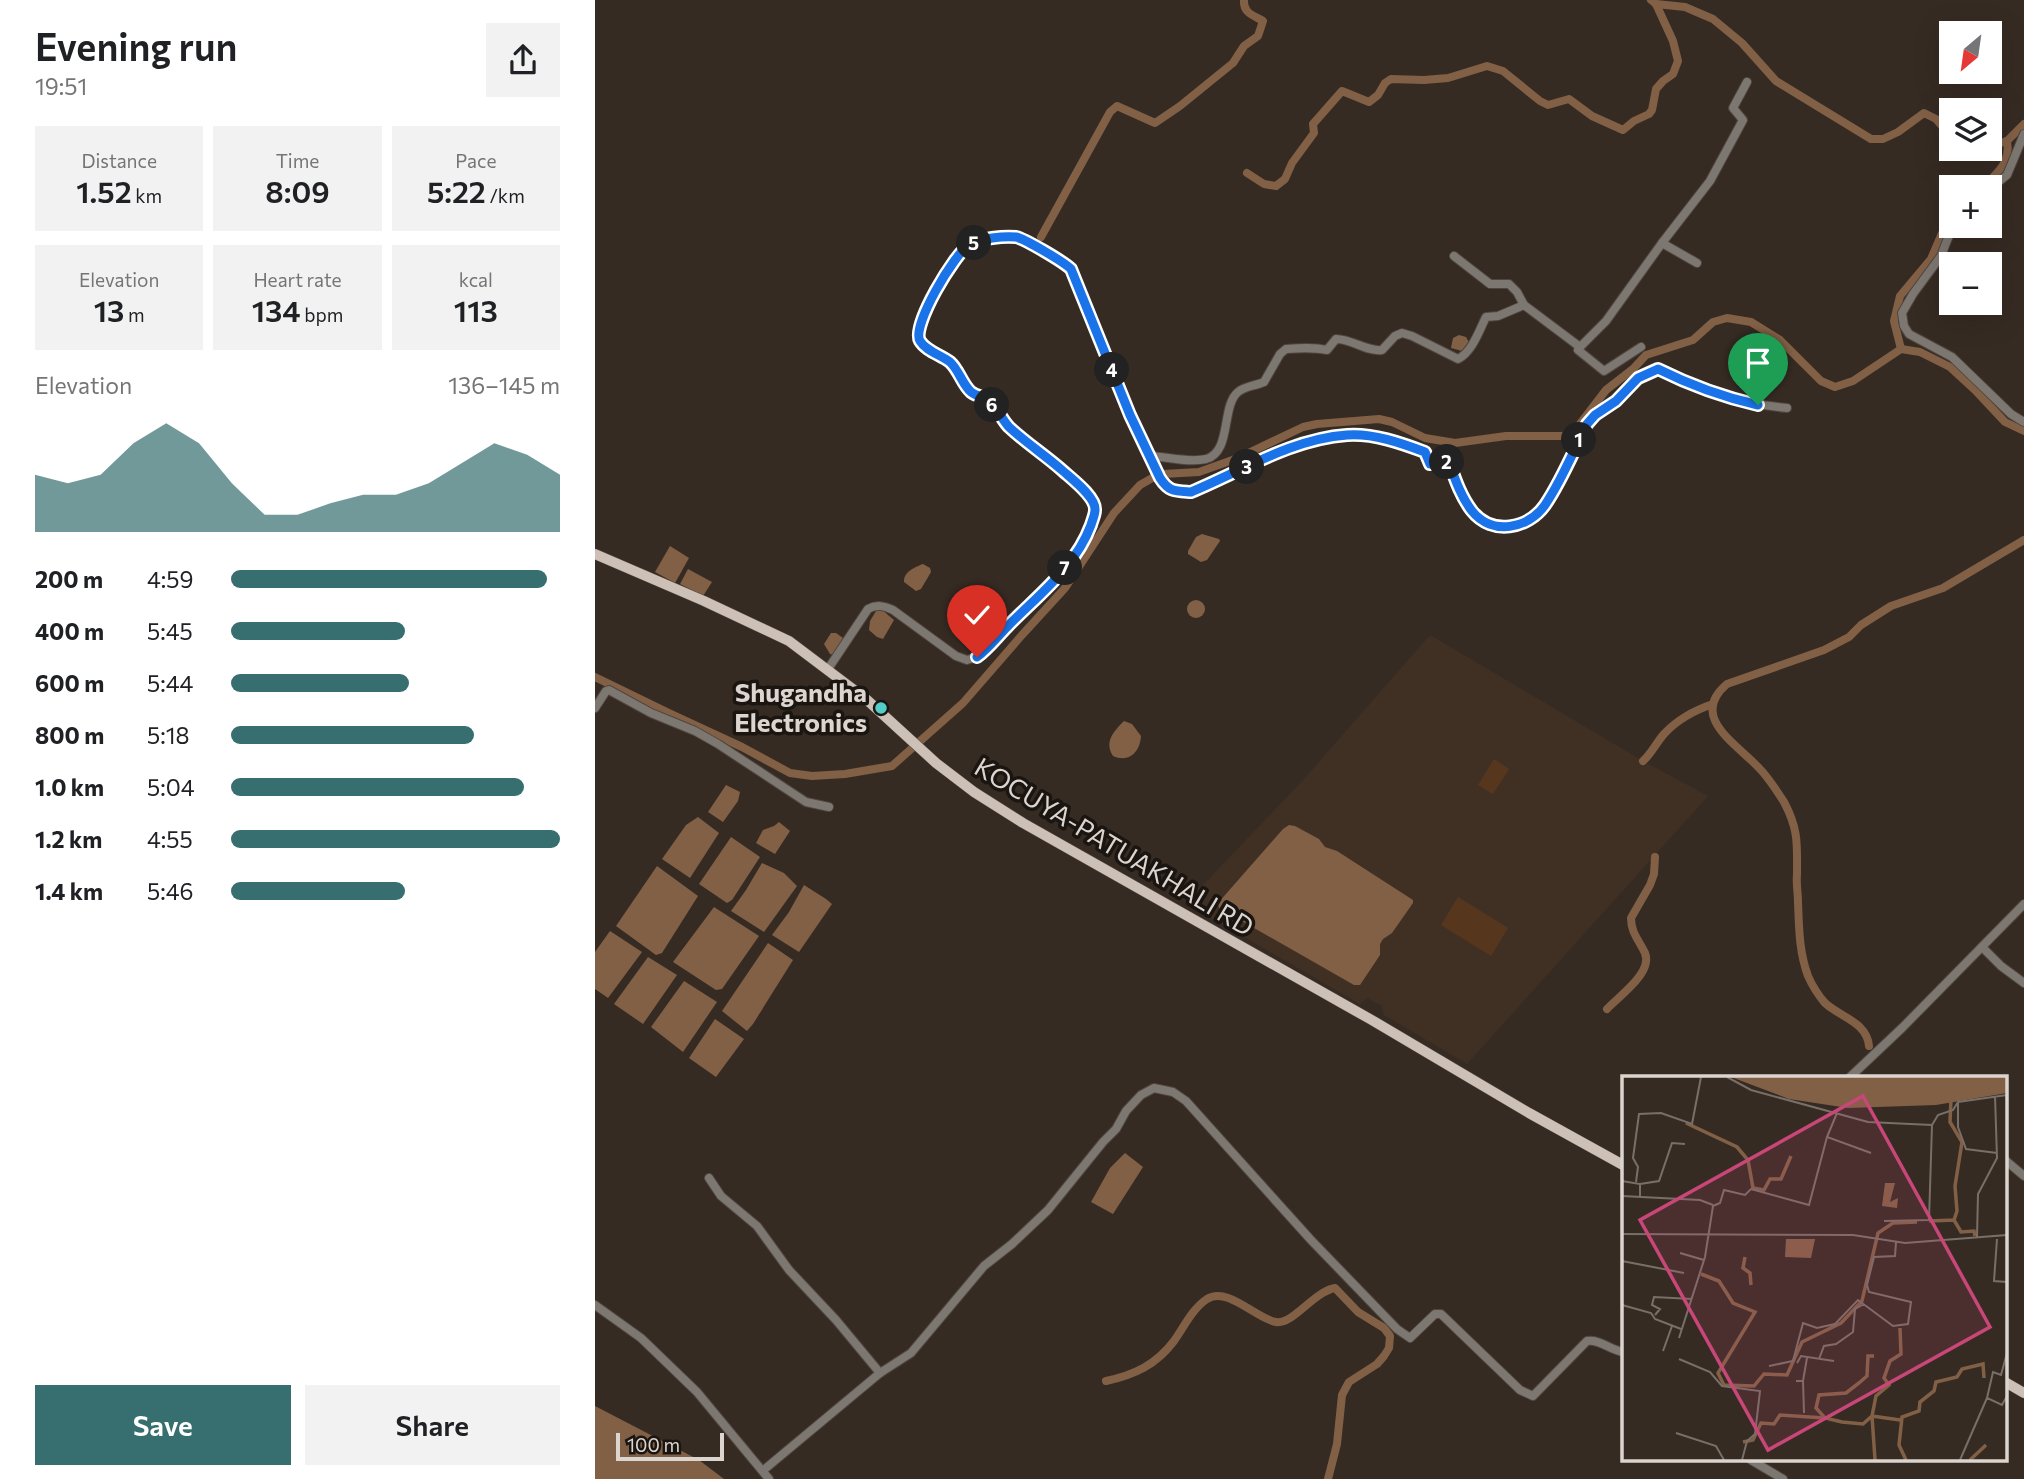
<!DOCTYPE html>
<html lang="en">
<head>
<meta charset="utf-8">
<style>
	body { margin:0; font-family:Commissioner,sans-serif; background:#f2f2f2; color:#202124; height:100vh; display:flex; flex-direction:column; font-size:26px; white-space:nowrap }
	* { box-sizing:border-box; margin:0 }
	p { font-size:23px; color:#757577 }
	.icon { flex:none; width:38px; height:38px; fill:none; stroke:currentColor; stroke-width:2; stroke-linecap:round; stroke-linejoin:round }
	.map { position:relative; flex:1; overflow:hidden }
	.drawer { display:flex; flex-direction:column; background:#fff; width:595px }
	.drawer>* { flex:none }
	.needle { width:46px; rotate:209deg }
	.controls { position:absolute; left:1344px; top:21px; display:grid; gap:14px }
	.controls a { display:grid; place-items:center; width:63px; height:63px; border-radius:0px; background:#fff; box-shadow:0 7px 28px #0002; font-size:35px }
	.scale { position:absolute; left:21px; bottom:18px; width:108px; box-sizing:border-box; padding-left:7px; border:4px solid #dcd4cf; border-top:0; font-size:19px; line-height:24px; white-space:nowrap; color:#dcd4cf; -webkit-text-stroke:5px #1a1511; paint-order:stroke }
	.pin { position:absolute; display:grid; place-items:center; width:60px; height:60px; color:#fff; margin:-72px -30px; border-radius:50% 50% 50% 0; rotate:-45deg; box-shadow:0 0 7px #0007 }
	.pin .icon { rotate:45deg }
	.km { position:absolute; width:35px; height:35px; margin:-18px; border-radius:50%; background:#222; color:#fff; font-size:19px; line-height:35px; text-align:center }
	.round { display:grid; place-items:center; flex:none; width:74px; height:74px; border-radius:0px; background:#f2f2f2 }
	.overview { display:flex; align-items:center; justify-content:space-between; height:119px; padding:0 35px }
	h1 { font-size:38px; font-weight:600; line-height:52px }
	.figures { display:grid; grid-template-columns:repeat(3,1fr); gap:10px; height:119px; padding:7px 35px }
	.figures div { display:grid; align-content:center; border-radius:0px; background:#f2f2f2; text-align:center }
	.figures b { font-size:30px; font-weight:600 }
	.figures small { font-size:19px; font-weight:400 }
	.figures p { font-size:19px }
	.chart { height:196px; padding:14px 35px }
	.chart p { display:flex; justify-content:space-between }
	.chart svg { width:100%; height:126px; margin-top:7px; fill:#376e6f; opacity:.7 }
	.cta { display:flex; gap:14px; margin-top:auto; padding:14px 35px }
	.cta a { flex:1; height:80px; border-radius:0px; background:#376e6f; color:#fff; font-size:28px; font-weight:600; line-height:80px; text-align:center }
	.cta a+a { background:#f2f2f2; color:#202124 }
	ul { padding:0 35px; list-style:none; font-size:23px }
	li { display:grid; grid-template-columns:112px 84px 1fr; align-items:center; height:52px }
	li i { height:18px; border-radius:9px; background:#376e6f }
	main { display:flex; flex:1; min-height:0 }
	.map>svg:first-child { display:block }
	.built { fill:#403023 }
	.green { fill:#56371e }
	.water { fill:#826046 }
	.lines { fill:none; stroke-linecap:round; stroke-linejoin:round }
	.canal { stroke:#826046; stroke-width:8 }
	.minor-casing { stroke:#51463f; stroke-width:10 }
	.major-casing { stroke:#51463f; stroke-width:11 }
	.minor { stroke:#7d7772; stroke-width:8 }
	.major { stroke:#ccc0b7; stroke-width:10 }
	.route-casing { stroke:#fff; stroke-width:14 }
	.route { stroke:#1a73e8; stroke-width:9 }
	.poi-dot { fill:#53cdca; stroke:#1a1511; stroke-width:2.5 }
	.labels { text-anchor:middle; stroke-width:7; stroke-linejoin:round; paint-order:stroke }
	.poi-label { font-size:26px; font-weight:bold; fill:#dcd4cf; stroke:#1a1511; text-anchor:end }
	.street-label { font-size:26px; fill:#dcd4cf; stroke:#1a1511 }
	.inset-river { fill:none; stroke:#826046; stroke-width:3.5 }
	.inset-road { fill:none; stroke:#786f68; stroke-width:2 }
	.view { fill:#c84778; fill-opacity:0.15; stroke:#c84778; stroke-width:3.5 }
	.inset-edge { fill:none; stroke:#dcd4cf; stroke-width:3.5 }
</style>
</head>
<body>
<main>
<section class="drawer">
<div class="overview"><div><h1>Evening run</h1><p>19:51</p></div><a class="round"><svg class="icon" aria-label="share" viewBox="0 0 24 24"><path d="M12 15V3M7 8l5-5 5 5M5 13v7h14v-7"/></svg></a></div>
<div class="figures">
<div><p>Distance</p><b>1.52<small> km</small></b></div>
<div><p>Time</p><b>8:09</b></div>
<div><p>Pace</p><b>5:22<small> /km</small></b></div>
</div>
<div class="figures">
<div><p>Elevation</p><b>13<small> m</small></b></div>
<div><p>Heart rate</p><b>134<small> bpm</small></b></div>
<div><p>kcal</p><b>113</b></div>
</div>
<div class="chart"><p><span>Elevation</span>136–145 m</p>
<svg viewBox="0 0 160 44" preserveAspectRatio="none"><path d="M0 44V24L10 27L20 24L30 13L40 6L50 13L60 27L70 38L80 38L90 34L100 31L110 31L120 27L130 20L140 13L150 17L160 24V44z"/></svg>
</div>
<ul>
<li><b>200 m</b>4:59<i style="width:96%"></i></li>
<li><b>400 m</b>5:45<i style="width:53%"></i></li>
<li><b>600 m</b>5:44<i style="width:54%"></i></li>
<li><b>800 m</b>5:18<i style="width:74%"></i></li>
<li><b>1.0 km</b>5:04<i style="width:89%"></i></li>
<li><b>1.2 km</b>4:55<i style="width:100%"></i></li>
<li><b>1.4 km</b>5:46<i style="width:53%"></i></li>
</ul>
<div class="cta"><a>Save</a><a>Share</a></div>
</section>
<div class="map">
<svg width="1429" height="1479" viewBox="0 0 1429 1479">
	<rect width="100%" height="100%" fill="#362b23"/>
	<path class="built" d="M835 635 1048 761 1113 796 872 1064 789 1015 787 1006 772 998 765 1004 591 903 709 779Z"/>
	<g class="green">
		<path d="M899 759 914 769 898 794 883 785Z"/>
		<path d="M863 897 913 928 896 956 846 925Z"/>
	</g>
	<g class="water">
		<path d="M864 335 871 337 875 344 867 351 856 348 858 338Z"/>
		<path d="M607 534 624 539 625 541 612 560 606 562 593 554V551L601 537Z"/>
		<path d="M75 546 94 558 80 583 60 572Z"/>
		<path d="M328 564 335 568 336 572 326 589 321 591 309 582C308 572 320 567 328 564Z"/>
		<path d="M93 569 117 582 108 596 85 584Z"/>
		<circle cx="601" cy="609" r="9"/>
		<path d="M284 609H286L299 620 288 639 282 637 274 630 275 621 281 611Z"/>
		<path d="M236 633H241L248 638V641L239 655 235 654 229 644Z"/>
		<path d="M529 721 537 724 546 736C545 752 534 763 518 756 509 742 518 732 529 721Z"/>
		<path d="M131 785 145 792 143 801 128 822 113 812Z"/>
		<path d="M103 817 124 833 95 878 67 859 91 825Z"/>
		<path d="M184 822 195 831 180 854 161 843 168 830 179 826Z"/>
		<path d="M694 825 700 826 724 839 730 847 742 851 818 900V903L797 933 788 939 785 944V955L765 985H759L624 908 623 903 688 829Z"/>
		<path d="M136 837 165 857 137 900 132 903 104 884Z"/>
		<path d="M167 863 189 873 202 886 169 932 136 911 151 890Z"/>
		<path d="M62 866 103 896 67 953 61 955 21 926Z"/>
		<path d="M209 885 231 899 237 904 204 952 177 935 194 912Z"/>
		<path d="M119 907 164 936 127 989 121 990 78 962Z"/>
		<path d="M15 931 47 952 13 998 0 989V952Z"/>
		<path d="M173 943 198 960 158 1024 152 1031 127 1011Z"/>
		<path d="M53 957 82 975 48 1024 19 1004Z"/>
		<path d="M89 981 122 1002 88 1052 56 1027Z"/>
		<path d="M120 1019 149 1039 121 1077 94 1058Z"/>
		<path d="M530 1153 548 1167 518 1214 496 1202 515 1168Z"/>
		<path d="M0 1406 104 1460 129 1479H0Z"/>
	</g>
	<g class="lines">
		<g class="canal">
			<path d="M1061 4 1090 7 1118 19 1147 43 1181 81 1276 139H1288L1303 132 1329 113 1341 119 1356 136"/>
			<path d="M1395 146 1412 141 1429 124"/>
			<path d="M652 173 669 184 681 186 690 179 697 163 719 133 718 124 747 91 774 102 783 95 790 83 796 79 829 80 853 78 892 66 908 71 945 101 953 105 974 99 997 116 1028 130 1039 121 1054 114 1057 110 1061 89 1068 81 1078 74 1083 61 1078 41 1061 4 1056 0"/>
			<path d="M1388 187C1403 173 1416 162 1412 141"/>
			<path d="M446 237 515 112 522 106 560 123 585 106 638 63 649 46 663 36 668 21C658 15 648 13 649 0"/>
			<path d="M1306 349 1299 321 1305 296 1336 259 1348 231 1356 219"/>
			<path d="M0 677 74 713 147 747 195 773 217 776 250 774 297 766 368 703 427 635 470 588 519 513 545 485 559 477 568 474 604 472 643 458 708 427 722 424 784 419 797 422 830 438 860 443 911 436H967L978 433 1011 390 1038 369 1051 355 1098 340 1118 322 1132 318 1156 322 1185 340 1226 381 1240 387 1258 381 1306 349 1325 352 1355 367 1380 390 1410 422 1429 431"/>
			<path d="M1048 761C1057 753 1061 743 1069 734 1082 720 1100 710 1118 704"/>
			<path d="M1012 1009C1024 996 1058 973 1050 953 1044 940 1036 933 1036 918L1055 885 1059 874 1060 857"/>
			<path d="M1274 1046C1272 1022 1245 1017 1230 1003 1223 995 1217 985 1213 976 1204 952 1204 927 1203 902 1203 893 1201 884 1202 875 1202 845 1204 830 1189 802 1182 791 1173 777 1164 768 1142 744 1093 717 1132 684L1229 650 1254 637 1266 625 1296 606 1348 588 1429 540"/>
			<path d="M511 1381C539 1375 561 1365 579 1341 589 1327 597 1309 612 1299 633 1286 661 1319 681 1322 698 1325 718 1292 740 1288L763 1312 789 1328 795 1336 794 1348 789 1356 782 1364 754 1382 747 1395 742 1444 733 1479"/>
		</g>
		<defs>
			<g id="minor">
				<path d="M1395 189 1412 175 1429 134"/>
				<path d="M1359 226 1353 238 1346 256 1318 294 1307 313 1309 326 1314 334 1357 357 1416 414 1429 422"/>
				<path d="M1067 243 1115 181 1148 120 1138 108 1152 82"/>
				<path d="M859 256 895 284H914L922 292 929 305 985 347 983 350 1009 371 1046 347"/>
				<path d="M985 347 1011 321 1067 243 1102 263"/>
				<path d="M555 456C573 457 594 463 611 459 637 452 626 406 643 392 650 386 660 386 669 382L685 354 691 349C705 348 718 347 732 350L741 339C757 339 772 352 787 350L800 336 807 333 817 336 863 359C877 352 884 331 891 317L903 316 929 305"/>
				<path d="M233 669 273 609C282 604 289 606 298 610L361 656 372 660 382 657 392 650 413 626 455 586 485 549 491 537 501 508 499 502 486 487 449 454 413 426 393 400 377 393 355 363 326 342 323 337 325 326 336 299 360 260 374 245 400 237 423 238 469 263 476 269 535 415 565 478C574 492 580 491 596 492 647 471 696 439 752 435 779 433 806 443 830 452L835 464 854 462C860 479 866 497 877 511 897 536 933 529 950 505 967 480 979 451 992 424L1000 415 1021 401 1043 378 1063 369C1104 390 1145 404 1192 408"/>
				<path d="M0 708 11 691 14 690 56 713 100 731 123 744 211 802 234 807"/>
				<path d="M1387 947 1406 966 1429 983"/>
				<path d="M1254 1078 1307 1028 1429 904"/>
				<path d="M1410 1160 1429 1176"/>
				<path d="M114 1178 126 1196 162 1226 194 1270 241 1320 285 1373 171 1468"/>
				<path d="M0 1305 46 1338 102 1392 174 1479"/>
				<path d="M285 1373 316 1353 389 1266 417 1244 453 1210 508 1142 521 1129 531 1111 546 1095 559 1088 578 1092 591 1101 716 1240 802 1329 815 1338 840 1314H846L925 1390 938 1396 992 1341C1005 1339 1015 1350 1028 1352"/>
				<path d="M1156 1460 1188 1479"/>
			</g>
			<g id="major">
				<path d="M0 554 109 601 194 641 271 699 341 763 379 792 428 823 775 1019 934 1113 1028 1165"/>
				<path d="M1410 1382 1429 1393"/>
			</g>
		</defs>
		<use href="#minor" class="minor-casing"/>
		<use href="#major" class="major-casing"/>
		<use href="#minor" class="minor"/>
		<use href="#major" class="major"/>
	</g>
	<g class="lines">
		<defs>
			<path id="route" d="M382 657C394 648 402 637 412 627 443 595 480 568 496 525 497 521 500 515 500 510 501 497 477 479 468 471 450 455 431 443 414 427 406 419 401 404 391 398 386 396 381 396 376 392 367 384 364 370 355 362 346 355 331 351 325 341 316 326 360 253 374 245 385 238 409 236 421 237 430 239 469 262 476 269L535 415 565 478C574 492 580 491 596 492 647 471 696 439 752 435 778 433 806 443 830 452L835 464 854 462C860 479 866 497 877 511 897 536 933 529 950 505 967 480 979 450 992 424L1000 415 1021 401 1043 378 1063 369C1095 385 1128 397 1163 405"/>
		</defs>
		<use href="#route" class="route-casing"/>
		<use href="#route" class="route"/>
	</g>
	<circle class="poi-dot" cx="286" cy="708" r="7"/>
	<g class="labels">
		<g class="poi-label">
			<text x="272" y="702">Shugandha<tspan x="272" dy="30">Electronics</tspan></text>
		</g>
		<g class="street-label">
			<text transform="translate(519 847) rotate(31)" y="9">KOCUYA-PATUAKHALI RD</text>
		</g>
	</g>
	<g transform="translate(1027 1076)">
		<rect width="385" height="385" fill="#362b23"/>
		<path d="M109 1H385V17L314 29 226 32 167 23ZM263 107H273L268 126 276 122 275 132 260 130ZM164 163H193L189 182 163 181Z" fill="#826046"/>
		<path class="inset-river" d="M64 47 115 71 126 84 131 112 142 114 148 103H159L169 80M332 144 339 156 352 155 353 160M307 145 332 144 335 135 333 110 340 66 328 46 329 22M123 181 121 192 128 197 129 209M79 198 97 205 111 227 133 236 96 297 102 309 132 310 142 298 165 299 180 266 219 247 240 225 256 157 271 147 295 146M252 280H246L245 300 237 307 224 317 197 319 194 332 203 342 220 346 241 348 250 340 253 384M278 344 250 340 254 320 267 309 262 302 268 285 279 278 278 252M121 366 131 364 139 347 152 348 158 339 203 342M284 384 277 369 280 341 297 335 298 326 312 315 314 306 335 301 340 293 361 288 362 302M348 384 364 369"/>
		<path class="inset-road" d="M105 1 129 14 246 46 310 49M336 26V51L344 73 375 77M215 37 205 61 249 77M0 105 18 108V121M14 106 16 91 11 82 17 38 39 37 70 48 79 1M18 108 37 105 50 67 63 68M0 120 78 124 91 129M262 145 307 144 310 49 316 39 331 34 336 26 385 19M0 158 231 159 283 167 385 159M355 161 356 118 375 82 373 20M375 163 372 205 385 206M58 177 82 184M0 185 62 197M0 229 29 237 33 243 59 253M33 239 38 233 30 229 32 221 70 223M57 262 83 181 91 130 98 127 102 114 123 119 129 113 187 129 205 61M41 275 50 250M385 277 379 299 371 296 365 322 380 329 385 320M57 283 88 296 100 310 138 315 133 358 125 365 120 384M197 283 202 270 214 268 231 256 233 233 242 228M175 287 179 280 212 285M147 290 171 285 181 247 195 252 213 248 236 224 271 250 286 248 289 226 247 216 245 209 252 181 273 180 274 166M174 305H181L185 282M181 305 182 337M54 357 94 370 102 384M338 384 365 322"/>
		<path class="view" d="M241 20 368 251 146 374 18 144Z"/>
		<rect width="385" height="385" class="inset-edge"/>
	</g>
</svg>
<div class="controls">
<a><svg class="needle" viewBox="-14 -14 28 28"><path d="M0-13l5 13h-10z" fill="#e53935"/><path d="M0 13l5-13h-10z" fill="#757577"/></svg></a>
<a><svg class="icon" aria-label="layers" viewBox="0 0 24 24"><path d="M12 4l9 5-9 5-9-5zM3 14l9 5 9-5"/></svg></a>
<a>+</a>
<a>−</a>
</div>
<div class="scale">100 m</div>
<div class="pin" style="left:1163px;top:405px;background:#1e9e55"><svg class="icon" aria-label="arrive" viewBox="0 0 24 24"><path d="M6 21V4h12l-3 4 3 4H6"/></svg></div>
<div class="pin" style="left:382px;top:657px;background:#d93025"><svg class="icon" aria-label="check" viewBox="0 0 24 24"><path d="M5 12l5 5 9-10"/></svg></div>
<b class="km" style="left:984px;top:440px">1</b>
<b class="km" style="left:852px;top:462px">2</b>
<b class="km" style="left:652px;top:467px">3</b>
<b class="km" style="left:517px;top:370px">4</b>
<b class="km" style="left:379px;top:243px">5</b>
<b class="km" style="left:397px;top:405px">6</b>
<b class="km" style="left:470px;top:568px">7</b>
</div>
</main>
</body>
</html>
